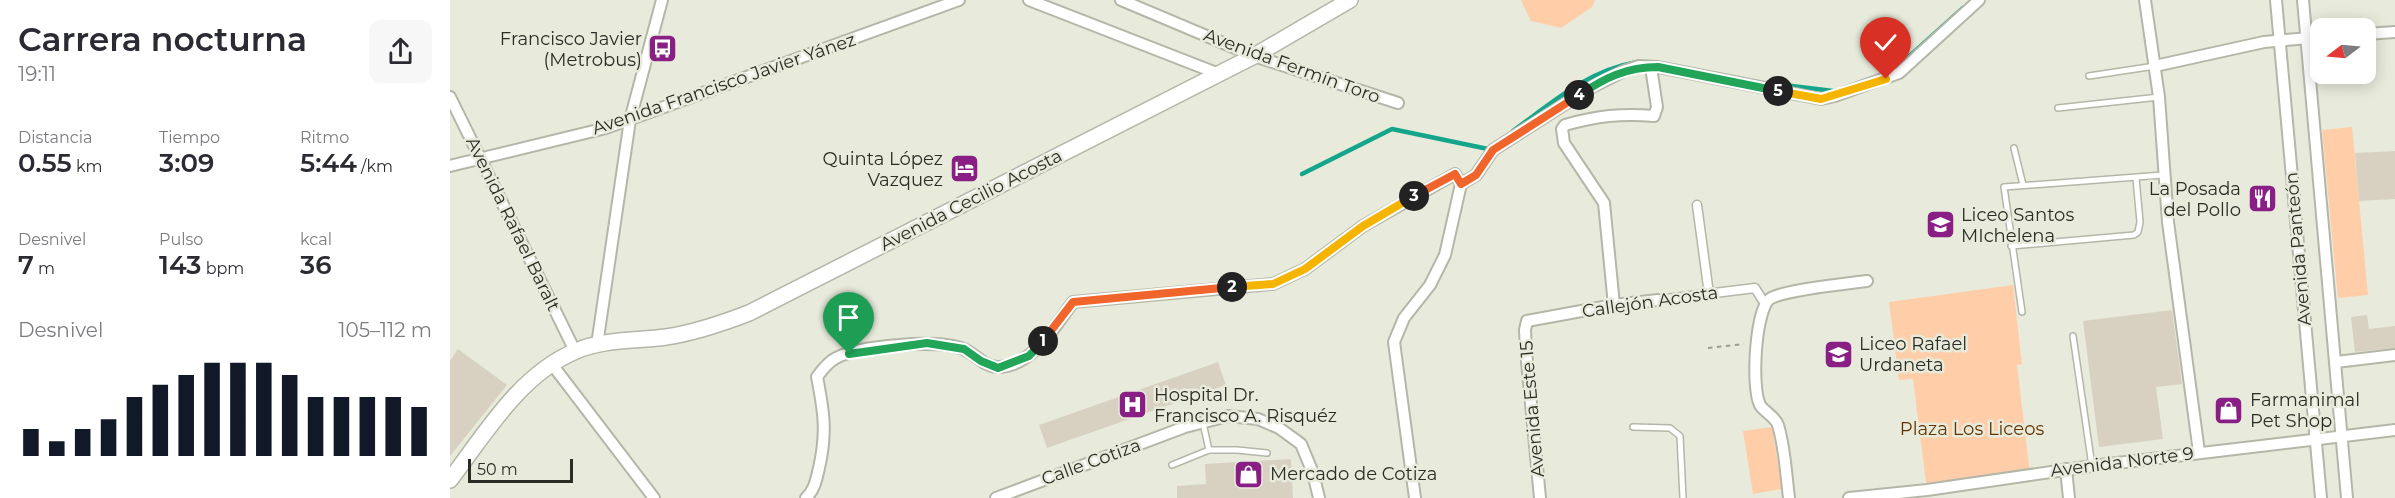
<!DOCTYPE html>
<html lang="es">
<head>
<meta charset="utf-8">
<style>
	body { margin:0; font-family:Montserrat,sans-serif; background:#f7f7f7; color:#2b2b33; height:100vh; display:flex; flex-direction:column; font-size:22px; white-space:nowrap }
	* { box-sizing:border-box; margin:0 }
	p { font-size:20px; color:#7c7c81 }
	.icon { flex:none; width:33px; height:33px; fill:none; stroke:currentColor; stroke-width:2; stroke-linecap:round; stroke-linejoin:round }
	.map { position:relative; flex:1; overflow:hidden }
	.panel { display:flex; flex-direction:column; background:#fff; width:450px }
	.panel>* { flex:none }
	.needle { width:39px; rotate:254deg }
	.buttons { position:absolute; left:1860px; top:18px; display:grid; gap:12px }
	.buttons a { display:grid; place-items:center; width:66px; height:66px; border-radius:12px; background:#fff; box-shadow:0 3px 15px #0003; font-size:30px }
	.scale { position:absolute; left:18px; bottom:15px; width:105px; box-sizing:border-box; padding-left:6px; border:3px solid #2b2c26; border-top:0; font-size:16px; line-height:21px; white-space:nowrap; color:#2b2c26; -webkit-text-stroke:4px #e8ebdb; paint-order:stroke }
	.pin { position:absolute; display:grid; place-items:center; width:51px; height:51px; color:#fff; margin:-62px -26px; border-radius:50% 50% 50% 0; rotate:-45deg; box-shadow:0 0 6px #0007 }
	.pin .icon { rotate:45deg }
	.km { position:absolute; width:30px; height:30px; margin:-15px; border-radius:50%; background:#222; color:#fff; font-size:16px; line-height:30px; text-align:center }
	.round { display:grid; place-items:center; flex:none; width:63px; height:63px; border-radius:12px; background:#f7f7f7 }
	.summary { display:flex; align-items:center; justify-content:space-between; height:102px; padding:0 18px }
	h1 { font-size:33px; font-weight:600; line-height:45px }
	.stats { display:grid; grid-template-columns:repeat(3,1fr); gap:9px; height:102px; padding:6px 18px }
	.stats div { display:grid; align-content:center }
	.stats b { font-size:26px; font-weight:600 }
	.stats small { font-size:16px; font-weight:400 }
	.stats p { font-size:16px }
	.chart { height:168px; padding:12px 18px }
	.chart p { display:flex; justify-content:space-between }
	.chart svg { width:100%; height:108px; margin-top:6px; stroke:#111827; stroke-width:6 }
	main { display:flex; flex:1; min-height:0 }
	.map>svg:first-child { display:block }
	.green { fill:#ffcda8 }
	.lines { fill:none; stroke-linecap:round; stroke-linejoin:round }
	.stream { stroke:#15a58b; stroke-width:4.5 }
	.building { fill:#d8d1c2 }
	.service-casing { stroke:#b4b7a8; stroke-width:8 }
	.pedestrian-casing { stroke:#b4b7a8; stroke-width:11 }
	.minor-casing { stroke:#b4b7a8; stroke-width:14 }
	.secondary-casing { stroke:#b4b7a8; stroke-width:18 }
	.path { stroke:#9b9d91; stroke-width:2; stroke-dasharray:4.5 4.5; stroke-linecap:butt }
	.service { stroke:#fff; stroke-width:5 }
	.pedestrian { stroke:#fff; stroke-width:8 }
	.minor { stroke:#fff; stroke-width:10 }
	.secondary { stroke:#fff; stroke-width:15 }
	.split-1-casing { stroke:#fff; stroke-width:12 }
	.split-2-casing { stroke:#fff; stroke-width:12 }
	.split-3-casing { stroke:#fff; stroke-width:12 }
	.split-4-casing { stroke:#fff; stroke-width:12 }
	.split-5-casing { stroke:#fff; stroke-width:12 }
	.split-6-casing { stroke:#fff; stroke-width:12 }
	.split-1 { stroke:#22a559; stroke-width:8 }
	.split-2 { stroke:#f0652b; stroke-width:8 }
	.split-3 { stroke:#f5b400; stroke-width:8 }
	.split-4 { stroke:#f0652b; stroke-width:8 }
	.split-5 { stroke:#22a559; stroke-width:8 }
	.split-6 { stroke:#f5b400; stroke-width:8 }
	.labels { text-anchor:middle; stroke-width:5; stroke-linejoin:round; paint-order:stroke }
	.poi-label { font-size:18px; fill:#2b2c26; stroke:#e8ebdb; text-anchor:start }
	.street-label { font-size:18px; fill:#2b2c26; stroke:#e8ebdb }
	.park-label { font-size:18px; fill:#633402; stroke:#e8ebdb }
</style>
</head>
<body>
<main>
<section class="panel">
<div class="summary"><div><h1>Carrera nocturna</h1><p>19:11</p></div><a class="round"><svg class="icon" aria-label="share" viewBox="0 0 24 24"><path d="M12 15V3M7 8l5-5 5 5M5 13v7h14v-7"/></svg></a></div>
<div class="stats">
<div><p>Distancia</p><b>0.55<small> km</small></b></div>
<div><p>Tiempo</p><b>3:09</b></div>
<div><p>Ritmo</p><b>5:44<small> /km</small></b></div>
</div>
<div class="stats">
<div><p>Desnivel</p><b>7<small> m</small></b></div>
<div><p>Pulso</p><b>143<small> bpm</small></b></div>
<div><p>kcal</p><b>36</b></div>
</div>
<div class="chart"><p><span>Desnivel</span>105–112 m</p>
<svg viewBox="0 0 160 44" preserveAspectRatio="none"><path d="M5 44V33M15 44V38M25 44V33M35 44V29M45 44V20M55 44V15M65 44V11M75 44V6M85 44V6M95 44V6M105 44V11M115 44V20M125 44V20M135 44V20M145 44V20M155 44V24"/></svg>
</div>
</section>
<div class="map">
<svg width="1945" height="498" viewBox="0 0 1945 498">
	<rect width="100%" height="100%" fill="#e8ebdb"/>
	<g class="green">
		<path d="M1071 0H1145L1142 7 1111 28 1081 21Z"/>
		<path d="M1902 127 1918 295 1888 298 1872 130Z"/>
		<path d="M1563 285 1572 364 1567 365 1580 474 1477 490 1463 379 1449 380 1439 302Z"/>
		<path d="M1322 427 1332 489 1303 494 1293 431Z"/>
	</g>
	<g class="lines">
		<g class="stream">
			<path d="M1453 62 1513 8"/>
			<path d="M1317 83 1383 91"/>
			<path d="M1063 131C1103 102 1137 71 1187 62"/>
			<path d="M852 174 942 129 1038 149 1041 147"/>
		</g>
	</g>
	<g class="building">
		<path d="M1945 151V199L1909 201 1905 153Z"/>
		<path d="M1722 310 1732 384 1706 387 1713 439 1649 447 1633 321Z"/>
		<path d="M1917 315 1919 329 1945 326V348L1905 352 1901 317Z"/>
		<path d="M8 349 57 385 0 456V361Z"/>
		<path d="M768 362 776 385 597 448 589 425Z"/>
		<path d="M841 459 843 498H727V486L756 484 755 464Z"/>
	</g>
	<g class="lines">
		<defs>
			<g id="service">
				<path d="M1639 76 1705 66"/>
				<path d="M1608 108 1709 97"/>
				<path d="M1564 148 1573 185"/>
				<path d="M1561 246 1684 235 1688 232 1690 222 1686 178"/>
				<path d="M1572 312 1554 187 1713 175"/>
				<path d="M1623 336 1642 466"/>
				<path d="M753 423 759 450"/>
				<path d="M1183 427 1220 428 1230 436 1233 498"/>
				<path d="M722 465 759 450H787L817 453"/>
			</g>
			<g id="pedestrian">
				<path d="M1247 205 1259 294"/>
				<path d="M1208 300 1305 288 1315 304"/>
			</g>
			<g id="minor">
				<path d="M579 0 769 74"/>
				<path d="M671 0 804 56 948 103"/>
				<path d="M1695 0 1709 97 1718 222 1749 452"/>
				<path d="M1826 0 1871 498"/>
				<path d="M1853 0 1897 498"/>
				<path d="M1916 34 1945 32"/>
				<path d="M1705 66 1814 42 1870 37"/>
				<path d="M0 97 125 351"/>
				<path d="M0 166 156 128 509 0"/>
				<path d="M1011 184 1026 175 1043 150 1140 88 1174 71 1189 66 1208 67 1371 99 1385 96 1449 73 1529 0"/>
				<path d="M1164 305 1154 203 1114 143 1112 129 1115 125C1146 116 1172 113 1204 116L1207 107 1201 67"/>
				<path d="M147 345 180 120 212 0"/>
				<path d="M1886 362 1945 355"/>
				<path d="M101 363 204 498"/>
				<path d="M1616 469 1619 498"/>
				<path d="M356 498C365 489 366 480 369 468 377 433 374 412 367 377 372 370 378 362 386 358 409 345 489 339 513 349 525 353 535 368 549 367 583 366 605 326 623 302L823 284 855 269 913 226 1005 174 1011 184 995 255 980 285 954 318 944 342 965 498"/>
				<path d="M546 498 735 427 778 416 808 419 829 428 851 444 863 473 869 498"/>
				<path d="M1090 498 1076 351 1075 330 1077 321 1164 305 1208 300"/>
				<path d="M1339 498C1336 474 1335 448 1328 425 1325 416 1314 412 1310 405 1301 388 1305 307 1321 298 1339 289 1395 284 1417 281"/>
				<path d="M1399 498 1477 490 1642 466 1945 430"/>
			</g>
			<path id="secondary" d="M0 480C35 434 70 374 126 351 153 339 187 341 216 337 244 333 273 323 299 313L804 56 900 0"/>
		</defs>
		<use href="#service" class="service-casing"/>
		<use href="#pedestrian" class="pedestrian-casing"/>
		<use href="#minor" class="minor-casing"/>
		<use href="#secondary" class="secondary-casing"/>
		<path class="path" d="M1258 348 1294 344"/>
		<use href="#service" class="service"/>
		<use href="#pedestrian" class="pedestrian"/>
		<use href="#minor" class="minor"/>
		<use href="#secondary" class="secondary"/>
	</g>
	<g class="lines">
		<defs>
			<path id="split-1" d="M399 354 477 343 514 349 531 361 548 368 579 356 593 341"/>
			<path id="split-2" d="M593 341 623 302 782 287"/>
			<path id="split-3" d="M782 287 823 284 855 269 913 226 964 196"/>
			<path id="split-4" d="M964 196 1005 174 1011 184 1026 175 1043 150 1129 95"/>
			<path id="split-5" d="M1129 95C1155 78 1176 67 1208 67L1328 91"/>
			<path id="split-6" d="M1328 91 1371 99 1436 79"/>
		</defs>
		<use href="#split-1" class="split-1-casing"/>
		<use href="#split-2" class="split-2-casing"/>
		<use href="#split-3" class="split-3-casing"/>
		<use href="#split-4" class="split-4-casing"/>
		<use href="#split-5" class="split-5-casing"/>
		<use href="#split-6" class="split-6-casing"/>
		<use href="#split-1" class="split-1"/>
		<use href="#split-2" class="split-2"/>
		<use href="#split-3" class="split-3"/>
		<use href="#split-4" class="split-4"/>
		<use href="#split-5" class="split-5"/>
		<use href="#split-6" class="split-6"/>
	</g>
	<defs>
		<symbol id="bus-square" viewBox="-11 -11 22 22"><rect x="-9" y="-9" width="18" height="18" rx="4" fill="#891f84" stroke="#e8ebdb"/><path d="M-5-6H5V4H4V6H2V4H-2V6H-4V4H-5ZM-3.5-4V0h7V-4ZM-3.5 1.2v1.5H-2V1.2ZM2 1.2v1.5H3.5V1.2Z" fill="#fff"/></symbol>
		<symbol id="hotel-square" viewBox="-11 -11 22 22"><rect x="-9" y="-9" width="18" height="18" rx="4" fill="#891f84" stroke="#e8ebdb"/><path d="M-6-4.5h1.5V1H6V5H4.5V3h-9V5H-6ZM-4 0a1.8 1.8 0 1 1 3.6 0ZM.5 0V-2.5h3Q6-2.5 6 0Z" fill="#fff"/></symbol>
		<symbol id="restaurant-square" viewBox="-11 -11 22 22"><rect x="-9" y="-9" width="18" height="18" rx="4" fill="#891f84" stroke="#e8ebdb"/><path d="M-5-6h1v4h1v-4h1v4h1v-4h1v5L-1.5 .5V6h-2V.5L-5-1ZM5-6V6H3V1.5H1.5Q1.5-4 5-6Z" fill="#fff"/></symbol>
		<symbol id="school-square" viewBox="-11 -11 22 22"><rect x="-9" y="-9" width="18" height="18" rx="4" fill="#891f84" stroke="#e8ebdb"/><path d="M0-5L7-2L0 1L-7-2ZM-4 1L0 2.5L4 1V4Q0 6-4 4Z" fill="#fff"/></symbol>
		<symbol id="hospital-square" viewBox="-11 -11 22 22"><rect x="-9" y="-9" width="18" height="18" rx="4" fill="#891f84" stroke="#e8ebdb"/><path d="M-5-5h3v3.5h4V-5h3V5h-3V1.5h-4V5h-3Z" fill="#fff"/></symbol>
		<symbol id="shop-square" viewBox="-11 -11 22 22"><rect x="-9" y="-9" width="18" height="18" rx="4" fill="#891f84" stroke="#e8ebdb"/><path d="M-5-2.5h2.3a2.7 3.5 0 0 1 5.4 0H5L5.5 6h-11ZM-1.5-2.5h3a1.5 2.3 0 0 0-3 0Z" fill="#fff"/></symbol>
	</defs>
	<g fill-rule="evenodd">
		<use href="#bus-square" x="196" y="32" width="33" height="33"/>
		<use href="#hotel-square" x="498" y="152" width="33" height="33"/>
		<use href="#restaurant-square" x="1796" y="182" width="33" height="33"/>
		<use href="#school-square" x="1474" y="208" width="33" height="33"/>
		<use href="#school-square" x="1372" y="338" width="33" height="33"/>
		<use href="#hospital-square" x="666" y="388" width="33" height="33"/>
		<use href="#shop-square" x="1762" y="394" width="33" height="33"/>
		<use href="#shop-square" x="782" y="458" width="33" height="33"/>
	</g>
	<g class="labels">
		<g class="poi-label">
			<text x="192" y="45" text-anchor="end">Francisco Javier<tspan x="192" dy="21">(Metrobus)</tspan></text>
			<text x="493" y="165" text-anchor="end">Quinta López<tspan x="493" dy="21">Vazquez</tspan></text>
			<text x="1791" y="195" text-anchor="end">La Posada<tspan x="1791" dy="21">del Pollo</tspan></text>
			<text x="1511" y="221">Liceo Santos<tspan x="1511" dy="21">MIchelena</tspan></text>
			<text x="1409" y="350">Liceo Rafael<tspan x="1409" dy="21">Urdaneta</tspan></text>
			<text x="704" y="401">Hospital Dr.<tspan x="704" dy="21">Francisco A. Risquéz</tspan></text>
			<text x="1800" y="406">Farmanimal<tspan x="1800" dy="21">Pet Shop</tspan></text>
			<text x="820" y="480">Mercado de Cotiza</text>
		</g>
		<g class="street-label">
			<text transform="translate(842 66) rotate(20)" y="6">Avenida Fermín Toro</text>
			<text transform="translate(274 84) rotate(-19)" y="6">Avenida Francisco Javier Yánez</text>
			<text transform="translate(521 200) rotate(-27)" y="6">Avenida Cecilio Acosta</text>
			<text transform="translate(63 224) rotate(64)" y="6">Avenida Rafael Baralt</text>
			<text transform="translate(1848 249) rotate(-95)" y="6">Avenida Panteón</text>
			<text transform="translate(1200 302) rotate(-8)" y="6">Callejón Acosta</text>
			<text transform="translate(1082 409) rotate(-95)" y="6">Avenida Este 15</text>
			<text transform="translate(641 462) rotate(-20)" y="6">Calle Cotiza</text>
			<text transform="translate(1672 462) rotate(-7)" y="6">Avenida Norte 9</text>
		</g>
		<g class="park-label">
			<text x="1522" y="435">Plaza Los Liceos</text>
		</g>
	</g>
</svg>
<div class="buttons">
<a><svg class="needle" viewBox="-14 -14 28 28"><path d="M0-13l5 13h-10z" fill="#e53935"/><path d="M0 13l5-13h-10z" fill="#7c7c81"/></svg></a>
</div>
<div class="scale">50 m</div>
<div class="pin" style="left:399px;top:354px;background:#1e9e55"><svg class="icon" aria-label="arrive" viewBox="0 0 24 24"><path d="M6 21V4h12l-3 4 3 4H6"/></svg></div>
<div class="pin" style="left:1436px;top:79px;background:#d93025"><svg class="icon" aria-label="check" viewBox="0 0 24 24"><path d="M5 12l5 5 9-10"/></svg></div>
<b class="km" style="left:593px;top:341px">1</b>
<b class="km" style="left:782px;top:287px">2</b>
<b class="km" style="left:964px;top:196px">3</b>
<b class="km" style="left:1129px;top:95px">4</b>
<b class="km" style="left:1328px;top:91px">5</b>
</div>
</main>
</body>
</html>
